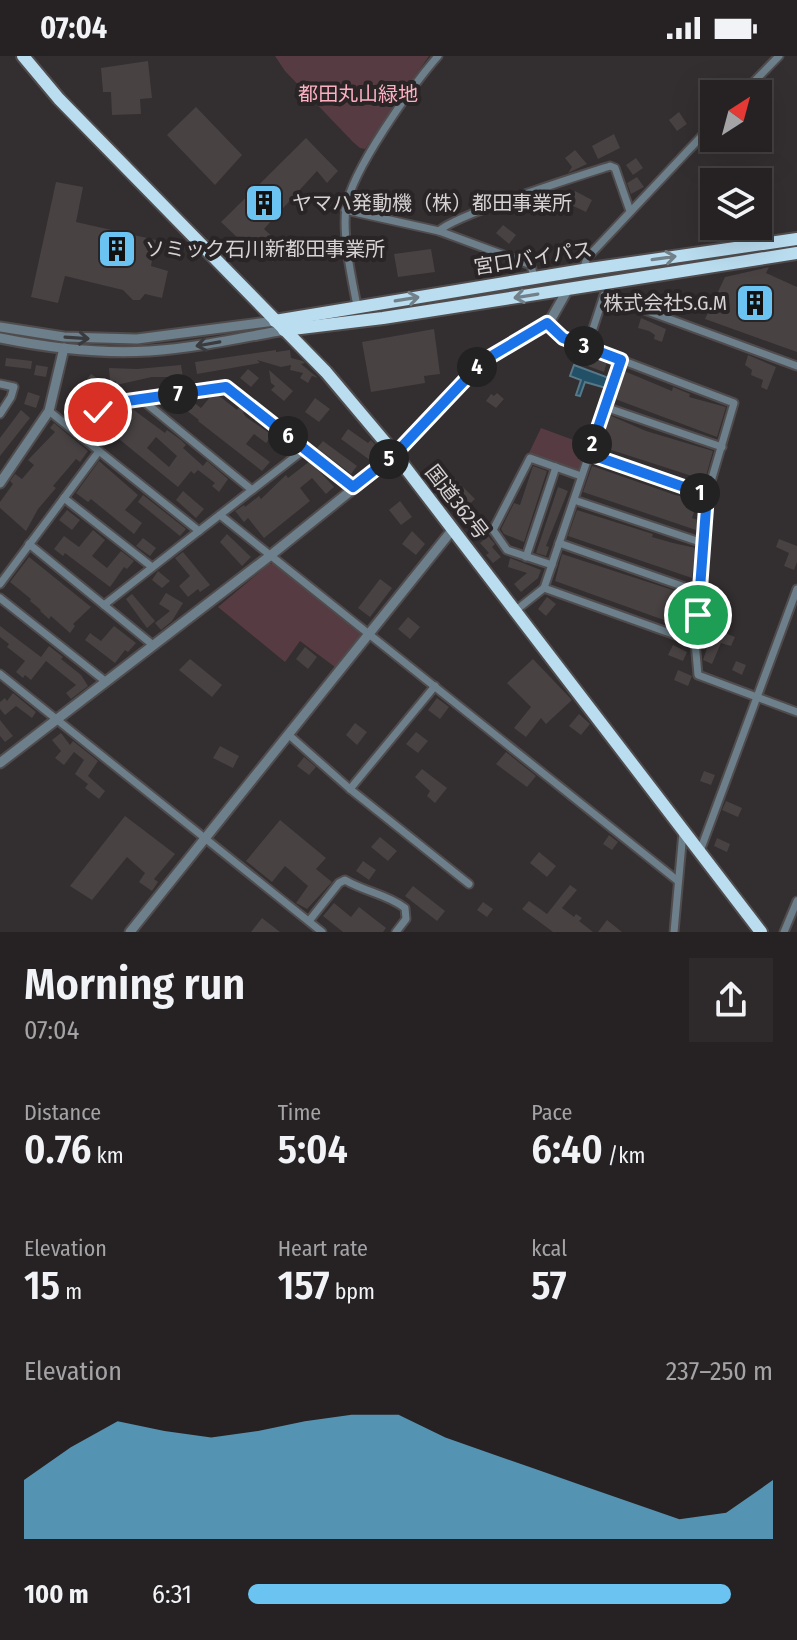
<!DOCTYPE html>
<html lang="en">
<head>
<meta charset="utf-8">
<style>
	body { margin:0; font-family:"Fira Sans Condensed","Noto Sans JP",sans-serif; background:#2e2a2b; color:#f1f3f6; height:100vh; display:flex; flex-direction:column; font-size:30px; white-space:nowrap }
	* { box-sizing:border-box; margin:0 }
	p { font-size:26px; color:#a4a4a6 }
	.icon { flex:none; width:44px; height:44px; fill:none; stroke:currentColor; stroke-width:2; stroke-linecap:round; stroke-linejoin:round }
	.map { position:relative; height:876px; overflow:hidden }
	.panel { display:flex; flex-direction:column; background:#262223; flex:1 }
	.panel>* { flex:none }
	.needle { width:52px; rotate:36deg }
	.buttons { position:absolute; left:700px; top:24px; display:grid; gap:16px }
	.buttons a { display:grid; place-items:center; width:72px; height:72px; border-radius:0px; background:#262223; box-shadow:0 8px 32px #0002,0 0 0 2px #423f41; font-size:40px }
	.pin { position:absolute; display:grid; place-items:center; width:68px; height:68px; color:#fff; margin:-34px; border:4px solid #fff; border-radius:50%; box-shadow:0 2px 8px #0007 }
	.km { position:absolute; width:40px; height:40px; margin:-20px; border-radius:50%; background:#222; color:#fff; font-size:22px; line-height:40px; text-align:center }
	.round { display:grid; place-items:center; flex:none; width:84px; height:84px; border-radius:0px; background:#2e2a2b }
	.summary { display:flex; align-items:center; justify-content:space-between; height:136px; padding:0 24px }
	h1 { font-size:44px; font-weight:600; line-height:60px }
	.metrics { display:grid; grid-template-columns:repeat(3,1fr); gap:12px; height:136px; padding:8px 24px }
	.metrics div { display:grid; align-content:center }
	.metrics b { font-size:40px; font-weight:600 }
	.metrics small { font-size:22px; font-weight:400 }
	.metrics p { font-size:22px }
	.chart { height:224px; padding:16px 24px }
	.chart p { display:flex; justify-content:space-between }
	.chart svg { width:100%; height:144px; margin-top:8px; fill:#6ac3f1; opacity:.7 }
	ul { padding:0 24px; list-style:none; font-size:26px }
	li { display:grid; grid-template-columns:128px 96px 1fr; align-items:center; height:60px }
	li i { height:20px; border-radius:10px; background:#6ac3f1 }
	.status { display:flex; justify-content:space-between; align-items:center; height:56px; padding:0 40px; background:#262223; direction:ltr }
	.status svg { height:22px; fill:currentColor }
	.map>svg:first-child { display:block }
	.green { fill:#563c42 }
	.water { fill:#225066; stroke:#587787; stroke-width:2 }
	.building { fill:#484243; fill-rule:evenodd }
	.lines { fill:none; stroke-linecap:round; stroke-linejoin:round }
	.minor-casing { stroke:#504c4d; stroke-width:11 }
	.tertiary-casing { stroke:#504c4d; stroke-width:13 }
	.trunk-casing { stroke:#504c4d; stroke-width:16 }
	.minor { stroke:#6c7f8a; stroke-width:7 }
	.tertiary { stroke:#6c7f8a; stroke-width:9 }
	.trunk { stroke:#baddf0; stroke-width:12 }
	.oneway { stroke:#72808a }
	.oneway2 { stroke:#3a3b3e }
	.route-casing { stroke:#fff; stroke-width:16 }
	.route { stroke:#1a73e8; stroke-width:10 }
	.labels { text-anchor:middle; stroke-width:8; stroke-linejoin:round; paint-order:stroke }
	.park-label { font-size:20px; fill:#fcafc1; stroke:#292425 }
	.poi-label { font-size:20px; fill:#d6d2d3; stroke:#292425; text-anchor:start }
	.street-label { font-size:20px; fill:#d6d2d3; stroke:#292425 }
</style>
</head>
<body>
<div class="status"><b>07:04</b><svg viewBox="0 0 49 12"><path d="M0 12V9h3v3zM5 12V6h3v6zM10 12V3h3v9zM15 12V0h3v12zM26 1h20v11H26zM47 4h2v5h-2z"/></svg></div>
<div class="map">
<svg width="797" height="876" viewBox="0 0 797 876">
	<rect width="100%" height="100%" fill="#332e2f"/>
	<g class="green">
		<path d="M275 0H429L365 93 360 92 353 86 285 15Z"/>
		<path d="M541 372 587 389 578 415 529 397Z"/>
		<path d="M275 507 360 575 361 578 335 611 300 585 285 606 218 551 269 508Z"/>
	</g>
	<path class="water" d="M574 309 609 322 606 332 585 326 580 340 576 339 581 324 570 320Z"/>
	<g class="building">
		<path d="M148 5 152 42 140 43 141 58 112 59 111 36H103L101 12Z"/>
		<path d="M196 51 242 99 215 129 167 79Z"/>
		<path d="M679 56 687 68 677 75 669 64Z"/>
		<path d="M614 78 620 92 598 103 592 90Z"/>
		<path d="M306 82 338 115 327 127 317 115 264 173 276 184 271 192 279 200 273 206 265 199 261 204 221 166Z"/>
		<path d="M575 94 587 108 568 117 572 111 565 102Z"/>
		<path d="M636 102 643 112 633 119 626 109Z"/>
		<path d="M637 121 644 131 631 138 627 127Z"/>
		<path d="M56 126 83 131 76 166 156 184 151 210 168 215 162 242 145 238 140 244H133L123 234 65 220 58 247 31 241Z"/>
		<path d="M575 135 592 144 586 156 569 148Z"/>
		<path d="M503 169 516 179 509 188 496 177Z"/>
		<path d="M431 193 435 216 398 221 394 198Z"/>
		<path d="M769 211 766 217 797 231V296L705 263 725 221Z"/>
		<path d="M641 262 666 273 662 286 654 283 655 279 649 275 638 272Z"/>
		<path d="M434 273 440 318 424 320 425 327 371 336 362 286Z"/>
		<path d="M276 294V296L290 294 291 302 303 305 305 307 301 308 318 322 312 320 308 327 300 322 303 317 290 314 291 309 281 311 257 304 260 307 197 318 195 306Z"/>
		<path d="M748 299 776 311 767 334 761 331 763 324 751 319 752 314 745 309Z"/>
		<path d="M591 301 607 306 604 316 588 310Z"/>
		<path d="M6 302 32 305 31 313 5 310Z"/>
		<path d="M36 309 48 311 46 321 34 319Z"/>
		<path d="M181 309 183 321H152L116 329V325L110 326 109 312 137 313Z"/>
		<path d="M248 313 259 322 251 331 240 322Z"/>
		<path d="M269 314 293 335 284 345 271 334 275 330 271 327Z"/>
		<path d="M624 315 672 335 673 331 690 338 689 341 726 351 717 381 615 343Z"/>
		<path d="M91 318 103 326 78 360 66 351Z"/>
		<path d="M28 336 40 340 36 352 24 348Z"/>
		<path d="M497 337 504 343 496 352 486 345 491 338 494 340Z"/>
		<path d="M218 339 237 354 240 350 245 355 243 357 246 361 272 379 266 387 254 378 246 388 270 406 262 415 198 365 199 364 186 354 193 346 201 352 211 340Z"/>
		<path d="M315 342 330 353 319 366 305 356Z"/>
		<path d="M175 345 182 351 176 358 163 347Z"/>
		<path d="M131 352 165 377 167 374 181 384 186 389 183 392 203 410 207 405 228 423 219 436 212 430 215 427 198 414 194 418 191 415 178 431 98 366 105 359 117 370ZM156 381 177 400 169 411 147 392Z"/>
		<path d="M21 354 30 362 0 400V382Z"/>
		<path d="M609 359 646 375 713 395 704 427 694 424 695 421 599 390Z"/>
		<path d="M54 367 88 395 80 406 76 403 53 430 56 432 38 453 26 475 0 452V446L13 428 10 425 15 418 22 423 34 409 28 404 55 376 50 372Z"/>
		<path d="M348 373 368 387 371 384 378 392 372 398 377 404 374 407 341 383Z"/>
		<path d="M323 385 357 410 351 418 317 392Z"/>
		<path d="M99 405 138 439 125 454 142 467 134 478 91 443 88 446 76 437Z"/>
		<path d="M310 405 334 431 326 438 312 422 300 432 310 445 264 482 248 462 244 466 235 455 244 449 245 451 259 440 261 443 286 419 288 422Z"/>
		<path d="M533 410 547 415 524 486 504 478 501 473 514 447 520 449Z"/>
		<path d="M592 410 675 439 698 444 692 462 698 464 696 474 583 436Z"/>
		<path d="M453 421 475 443 459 458 453 451 456 448 443 431Z"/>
		<path d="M558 431 568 435 546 490 549 491 546 500 536 497Z"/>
		<path d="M183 435 204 453 196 462 176 444Z"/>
		<path d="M143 439 186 473 180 480 138 446Z"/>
		<path d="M400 445 412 461 401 469 389 454Z"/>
		<path d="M67 454 80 464 72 474 59 464Z"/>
		<path d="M577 454 653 478 652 481 673 487 696 492 692 522 568 480Z"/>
		<path d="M93 474 105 484 92 500 107 512 121 495 134 505 127 513 124 511 110 531 65 497 63 500 54 493 64 480 79 491Z"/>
		<path d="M412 475 425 488 416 499 402 488Z"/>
		<path d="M227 478 251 501 242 510 220 486Z"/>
		<path d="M488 480 495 488 492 491 501 501 493 507 486 499 489 497 480 487Z"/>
		<path d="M143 482 156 492 150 500 136 490Z"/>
		<path d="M779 483 797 490V506L794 514 784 510 789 497 776 491Z"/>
		<path d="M183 496 210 529 200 536 198 533 188 541 179 530 190 520 175 502Z"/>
		<path d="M562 498 691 540 684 560 690 562 689 573 555 525Z"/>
		<path d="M29 501 91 551 73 568 75 570 70 577 51 560 49 563 40 555 41 554 30 545 31 543 10 526Z"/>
		<path d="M510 502 541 514 538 522 521 536 514 528 527 517 508 511Z"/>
		<path d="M158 515 170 525 162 532 152 524Z"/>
		<path d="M380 523 392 532 370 561 358 552Z"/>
		<path d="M166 537 183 547 172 565 161 574 155 567 170 555 159 548Z"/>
		<path d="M132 538 155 565 147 572 126 543Z"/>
		<path d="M547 541 556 548 546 560 538 553Z"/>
		<path d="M408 561 420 571 410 583 398 573Z"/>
		<path d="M0 570 41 601 49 590 63 601 61 603 81 619 88 630 71 643 66 637 76 629 46 605 31 624 25 619 23 622 16 616 25 605 7 591 9 588 0 581Z"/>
		<path d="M114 570 136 587 128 596 125 594 115 607 85 584 90 577 101 585Z"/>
		<path d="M709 571 735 581 731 590 721 587 712 608 703 604 710 583 705 581Z"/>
		<path d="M673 589 687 596 683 605 668 599Z"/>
		<path d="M305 591 317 601 308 613 296 603Z"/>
		<path d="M190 603 222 629 212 641 179 614Z"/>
		<path d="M533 603 572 644 546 668 541 662 526 681 514 672 531 651 507 627Z"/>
		<path d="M736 605 746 609 742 619 732 614Z"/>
		<path d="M678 614 692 620 688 630 674 624Z"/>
		<path d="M13 637 36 656 32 662 16 650 5 659 0 653V646L5 642 7 645Z"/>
		<path d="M437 642 449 651 440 663 428 654Z"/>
		<path d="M579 658 590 668 581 679 569 670Z"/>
		<path d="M0 664 13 680 5 686 0 680Z"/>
		<path d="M355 667 367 676 357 689 346 679Z"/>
		<path d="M416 676 428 685 418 697 406 688Z"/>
		<path d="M61 677 70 689 73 685 98 705 88 720 105 735 99 743 85 732 88 728 75 718 84 704 74 696 64 709 55 702 61 695 52 684Z"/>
		<path d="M220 690 239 700 233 712 213 702Z"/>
		<path d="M506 696 536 720 527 731 496 708Z"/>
		<path d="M304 701 316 711 309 719 297 710Z"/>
		<path d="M422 713 447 732 435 747 427 740 430 735 415 721Z"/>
		<path d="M704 715 715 719 711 729 700 725Z"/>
		<path d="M726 745 742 752 738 761 722 754Z"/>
		<path d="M125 760 175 798 154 823 158 826 152 835 139 826 145 817 127 801 92 844 70 830Z"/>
		<path d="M280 764 326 802 316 813 332 826 307 853 296 847 308 830 285 810 272 826 246 805Z"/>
		<path d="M609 779 618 786 612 794 603 788Z"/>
		<path d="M380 781 397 795 388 805 371 791Z"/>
		<path d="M717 782 730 788 727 796 714 790Z"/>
		<path d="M539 796 556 810 547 821 530 807Z"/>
		<path d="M363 805 376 814 369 824 356 815Z"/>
		<path d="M570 829 577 834 562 852 574 861 576 858 582 862 579 865 593 876H553L522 853 529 845 547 858Z"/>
		<path d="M413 830 445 855 437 865 405 840Z"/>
		<path d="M483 846 493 853 487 861 477 854Z"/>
		<path d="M334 847 351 861 359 851 386 872 383 876H343L323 860Z"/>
		<path d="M262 862 280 876H251Z"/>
		<path d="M607 864 622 876H598Z"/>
	</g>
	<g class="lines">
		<defs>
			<g id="minor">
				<path d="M742 38 779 0"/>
				<path d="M345 154 439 175 531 209 534 222"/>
				<path d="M439 175C454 159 582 119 610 110L615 112 630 155"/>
				<path d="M583 214 587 202 714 67"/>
				<path d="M357 250C352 223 342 180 346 152 351 115 412 30 438 0"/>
				<path d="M547 267 563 282 587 291"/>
				<path d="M797 310 604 239 587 291 734 347 707 439 695 586 698 619 797 656"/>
				<path d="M0 328 14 331 11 341 0 358"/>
				<path d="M141 343 252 434"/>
				<path d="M605 351 722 391"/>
				<path d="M49 355 199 475 305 393 353 431"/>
				<path d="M79 378 98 356 112 348 226 331 305 393"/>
				<path d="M589 398 707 439"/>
				<path d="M64 442 152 511"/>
				<path d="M574 444 703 487"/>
				<path d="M220 459 678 825"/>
				<path d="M559 487 699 536"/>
				<path d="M29 488 153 589"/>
				<path d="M526 501 556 411"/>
				<path d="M552 509 507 494 493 474 530 402 581 420"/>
				<path d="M0 528 99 395"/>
				<path d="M544 532 695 586"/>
				<path d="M0 542 105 625"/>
				<path d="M104 549 199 475"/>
				<path d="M515 555 544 532 621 304"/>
				<path d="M0 618 322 876"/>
				<path d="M289 679 350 733 469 828"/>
				<path d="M350 733 435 630"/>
				<path d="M700 795 797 533"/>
				<path d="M309 865 339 827 345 824C365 836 387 838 405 852L406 863 396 876"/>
				<path d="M674 876 683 776"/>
				<path d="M784 876 797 845"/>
			</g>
			<g id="tertiary">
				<path d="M0 271 64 281 137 283 275 265"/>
				<path d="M0 282C49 292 99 298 149 295 195 292 240 282 284 274"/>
				<path d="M0 427 49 355 64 292"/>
				<path d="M0 707 271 499 384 408 483 305 551 263 568 233"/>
				<path d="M130 876 453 473"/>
			</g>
			<g id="trunk">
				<path d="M23 0 59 43 326 316 395 398 761 876"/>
				<path d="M275 265 583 214 797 183"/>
				<path d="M284 274 383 262 797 197"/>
			</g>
		</defs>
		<use href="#minor" class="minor-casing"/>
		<use href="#tertiary" class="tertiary-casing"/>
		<use href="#trunk" class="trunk-casing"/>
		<use href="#minor" class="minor"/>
		<use href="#tertiary" class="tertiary"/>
		<use href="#trunk" class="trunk"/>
	</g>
	<defs><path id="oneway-shaft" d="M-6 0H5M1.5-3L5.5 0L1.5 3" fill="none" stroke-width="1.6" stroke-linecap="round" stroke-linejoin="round" transform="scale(2)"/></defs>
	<g class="oneway">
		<use href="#oneway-shaft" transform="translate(664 202) rotate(-8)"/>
		<use href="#oneway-shaft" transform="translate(526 240) rotate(171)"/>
		<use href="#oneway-shaft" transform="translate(407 243) rotate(-9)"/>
	</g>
	<g class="oneway2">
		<use href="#oneway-shaft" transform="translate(77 282) rotate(4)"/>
		<use href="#oneway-shaft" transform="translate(208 288) rotate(170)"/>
	</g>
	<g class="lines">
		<defs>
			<path id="route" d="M98 356 120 346 226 331 353 431 395 398 483 305 547 267 563 282 621 304 589 398 707 439 698 559"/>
		</defs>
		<use href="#route" class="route-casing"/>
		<use href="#route" class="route"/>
	</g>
	<defs>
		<symbol id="building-square" viewBox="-11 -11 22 22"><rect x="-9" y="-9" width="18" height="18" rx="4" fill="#6ac3f1" stroke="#292425"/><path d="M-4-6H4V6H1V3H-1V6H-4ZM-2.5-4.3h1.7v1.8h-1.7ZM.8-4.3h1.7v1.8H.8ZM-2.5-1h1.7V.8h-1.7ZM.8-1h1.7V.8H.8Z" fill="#111"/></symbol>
	</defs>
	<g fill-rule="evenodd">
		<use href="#building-square" x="242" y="125" width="44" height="44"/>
		<use href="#building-square" x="95" y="171" width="44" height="44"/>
		<use href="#building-square" x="733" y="225" width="44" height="44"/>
	</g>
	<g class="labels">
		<g class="park-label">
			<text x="358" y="45">都田丸山緑地</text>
		</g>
		<g class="poi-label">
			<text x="292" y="154">ヤマハ発動機（株）都田事業所</text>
			<text x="145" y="200">ソミック石川新都田事業所</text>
			<text x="727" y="254" text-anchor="end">株式会社S.G.M</text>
		</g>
		<g class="street-label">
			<text transform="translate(533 202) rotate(-9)" y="7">宮口バイパス</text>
			<text transform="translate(457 446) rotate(52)" y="7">国道362号</text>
		</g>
	</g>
</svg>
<div class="buttons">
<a><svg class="needle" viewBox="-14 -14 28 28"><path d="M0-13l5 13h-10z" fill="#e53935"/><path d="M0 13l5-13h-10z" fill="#a4a4a6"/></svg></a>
<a><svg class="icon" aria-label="layers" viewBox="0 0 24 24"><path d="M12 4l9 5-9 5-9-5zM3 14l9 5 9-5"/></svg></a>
</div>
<div class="pin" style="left:698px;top:559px;background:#1e9e55"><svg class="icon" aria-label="arrive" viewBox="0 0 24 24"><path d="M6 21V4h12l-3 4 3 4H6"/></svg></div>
<div class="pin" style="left:98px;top:356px;background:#d93025"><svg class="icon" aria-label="check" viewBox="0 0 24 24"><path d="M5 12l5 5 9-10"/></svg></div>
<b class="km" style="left:700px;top:437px">1</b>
<b class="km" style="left:592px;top:388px">2</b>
<b class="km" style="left:584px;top:290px">3</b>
<b class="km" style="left:477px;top:311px">4</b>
<b class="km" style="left:389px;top:403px">5</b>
<b class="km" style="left:288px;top:380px">6</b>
<b class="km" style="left:178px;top:338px">7</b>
</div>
<section class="panel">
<div class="summary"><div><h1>Morning run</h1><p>07:04</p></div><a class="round"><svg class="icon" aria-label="share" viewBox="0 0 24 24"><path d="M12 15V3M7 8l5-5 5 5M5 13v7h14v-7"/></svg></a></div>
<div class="metrics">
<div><p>Distance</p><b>0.76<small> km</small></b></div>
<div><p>Time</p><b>5:04</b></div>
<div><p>Pace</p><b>6:40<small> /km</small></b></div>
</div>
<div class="metrics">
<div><p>Elevation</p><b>15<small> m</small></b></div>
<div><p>Heart rate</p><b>157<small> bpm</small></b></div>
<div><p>kcal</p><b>57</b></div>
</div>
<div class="chart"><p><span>Elevation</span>237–250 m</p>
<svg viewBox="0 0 160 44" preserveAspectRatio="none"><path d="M0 44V26L10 16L20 8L30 11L40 13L50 11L60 8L70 6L80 6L90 13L100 18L110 23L120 28L130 33L140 38L150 36L160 26V44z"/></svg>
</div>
<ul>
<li><b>100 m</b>6:31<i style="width:92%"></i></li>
</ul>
</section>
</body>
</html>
